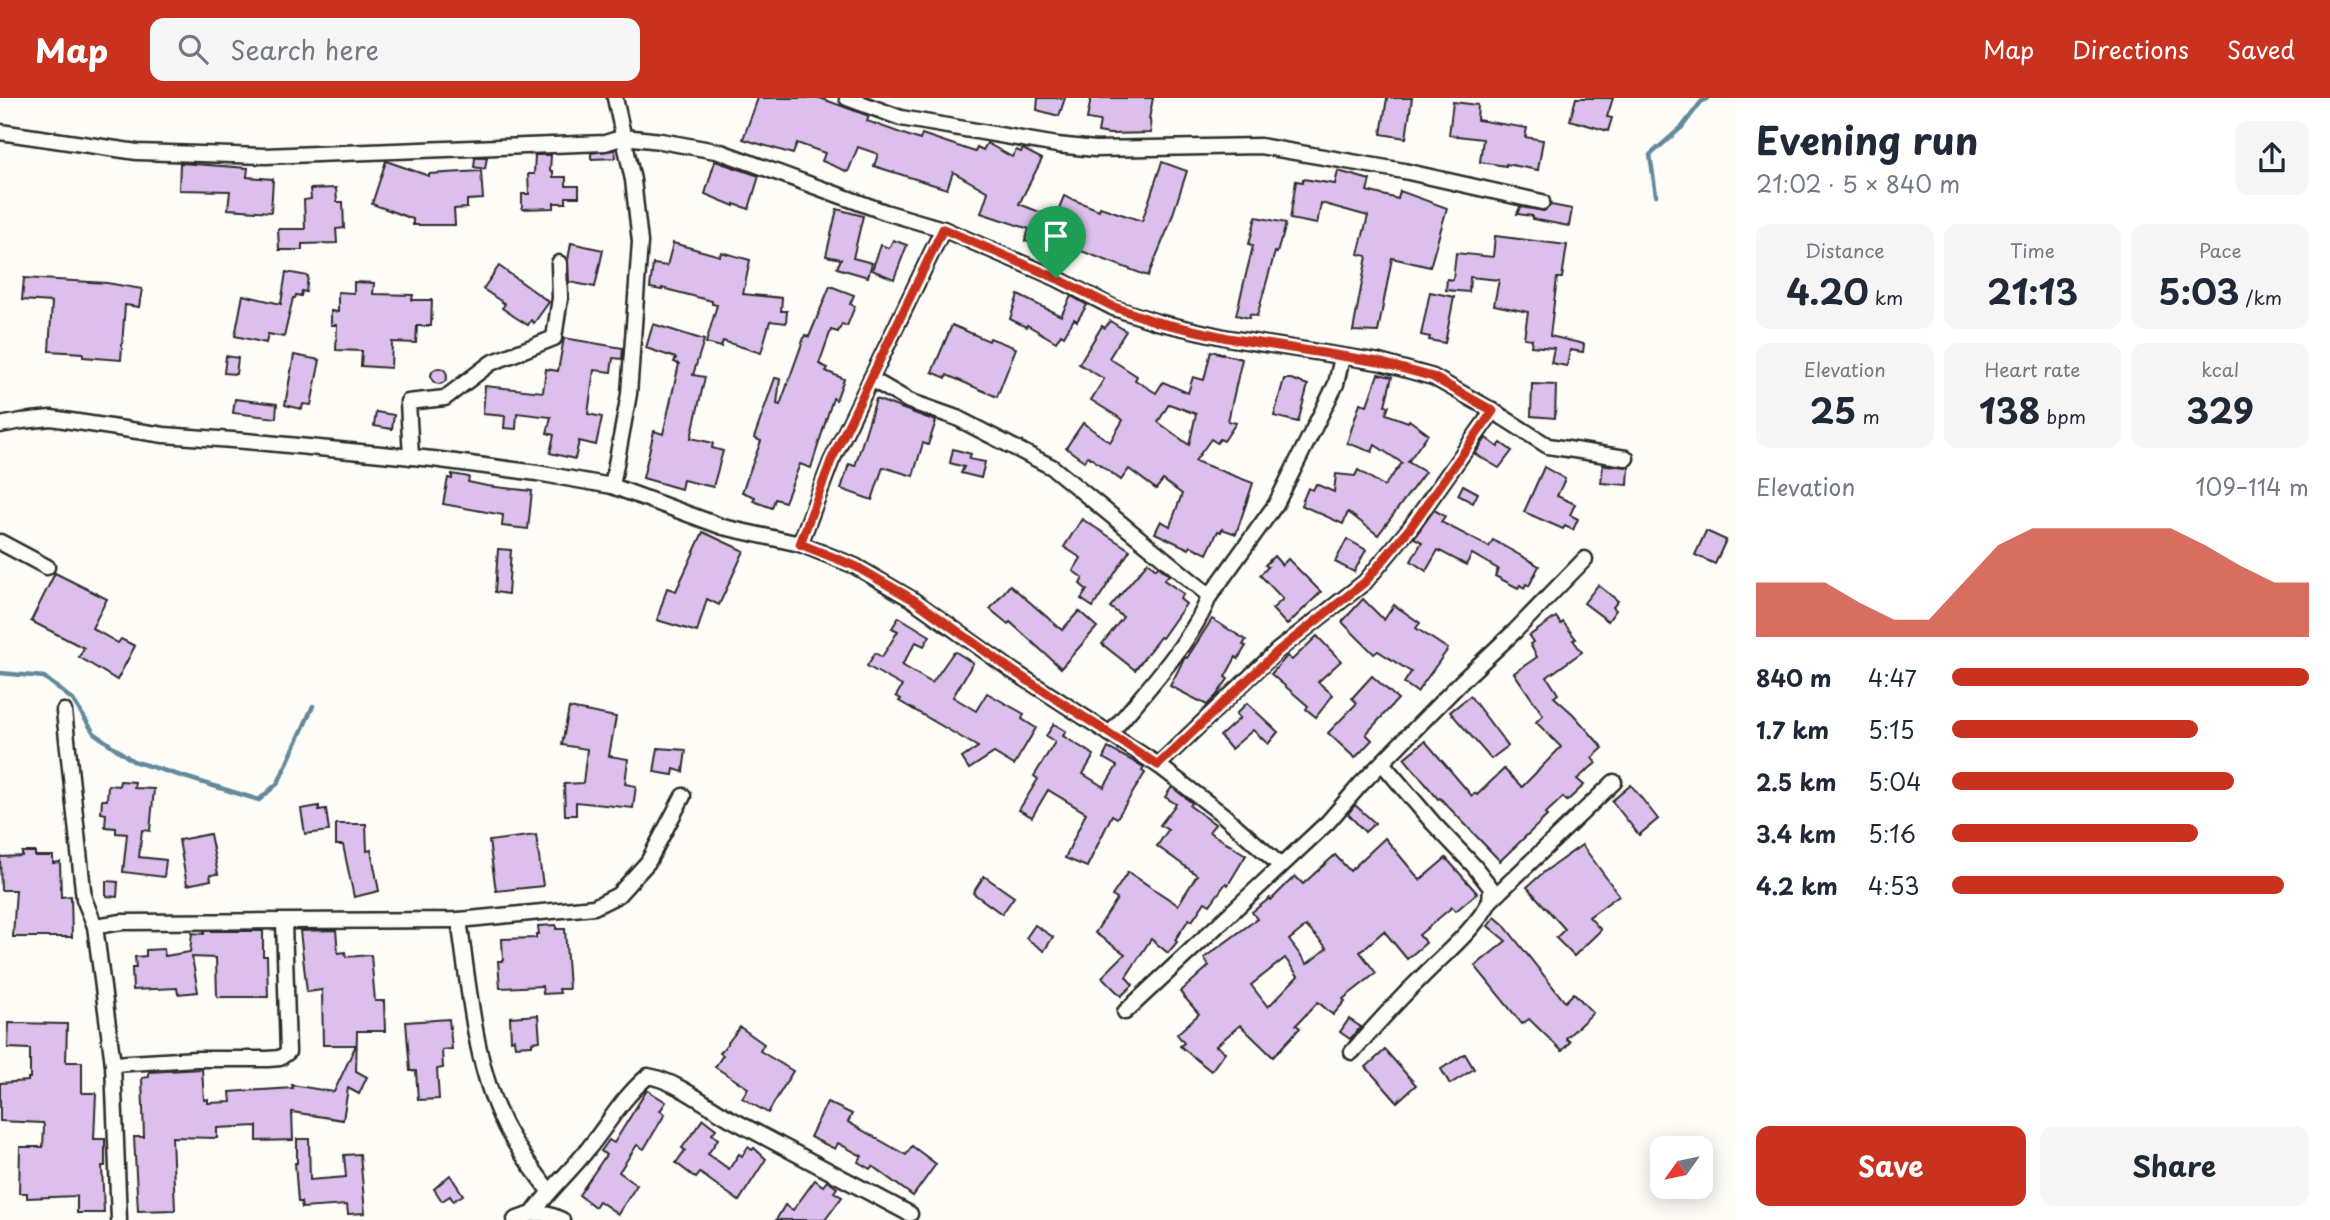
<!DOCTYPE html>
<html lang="en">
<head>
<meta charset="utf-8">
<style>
	body { margin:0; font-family:"Playpen Sans",sans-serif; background:#f6f6f7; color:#1f2937; height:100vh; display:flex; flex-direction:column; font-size:26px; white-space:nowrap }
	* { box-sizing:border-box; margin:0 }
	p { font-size:23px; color:#747a83 }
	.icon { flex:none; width:38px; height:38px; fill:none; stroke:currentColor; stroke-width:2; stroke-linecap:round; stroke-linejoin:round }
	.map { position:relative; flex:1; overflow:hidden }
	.sheet { display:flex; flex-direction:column; background:#fff; width:595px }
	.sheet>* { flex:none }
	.needle { width:46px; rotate:237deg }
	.tools { position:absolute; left:1650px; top:1038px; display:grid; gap:14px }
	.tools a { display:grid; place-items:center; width:63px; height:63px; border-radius:14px; background:#fff; box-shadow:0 4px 18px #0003; font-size:35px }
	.pin { position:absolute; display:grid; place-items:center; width:60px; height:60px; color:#fff; margin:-72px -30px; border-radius:50% 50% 50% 0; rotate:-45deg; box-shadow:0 0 7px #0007 }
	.pin .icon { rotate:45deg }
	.round { display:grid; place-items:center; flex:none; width:74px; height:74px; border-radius:14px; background:#f6f6f7 }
	.summary { display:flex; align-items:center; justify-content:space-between; height:119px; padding:0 21px }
	h1 { font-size:38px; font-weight:700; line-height:52px }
	.figures { display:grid; grid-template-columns:repeat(3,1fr); gap:10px; height:119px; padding:7px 21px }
	.figures div { display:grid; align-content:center; border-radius:14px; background:#f6f6f7; text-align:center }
	.figures b { font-size:35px; font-weight:700 }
	.figures small { font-size:19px; font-weight:400 }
	.figures p { font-size:19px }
	.chart { height:196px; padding:14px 21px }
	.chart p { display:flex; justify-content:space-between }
	.chart svg { width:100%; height:126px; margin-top:7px; fill:#c8321e; opacity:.7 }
	.button { display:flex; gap:14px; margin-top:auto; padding:14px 21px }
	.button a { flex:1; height:80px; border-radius:14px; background:#c8321e; color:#fff; font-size:28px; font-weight:700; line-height:80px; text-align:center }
	.button a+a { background:#f6f6f7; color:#1f2937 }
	ul { padding:0 21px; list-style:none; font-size:23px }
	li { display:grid; grid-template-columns:112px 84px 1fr; align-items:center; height:52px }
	li i { height:18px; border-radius:9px; background:#c8321e }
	header { display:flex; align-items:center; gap:42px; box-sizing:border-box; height:98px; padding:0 35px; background:#c8321e; color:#fff }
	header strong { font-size:33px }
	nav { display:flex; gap:38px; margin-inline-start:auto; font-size:24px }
	.search { width:490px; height:63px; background:#f6f6f7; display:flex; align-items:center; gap:18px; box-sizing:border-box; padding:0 24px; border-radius:14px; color:#747a83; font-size:26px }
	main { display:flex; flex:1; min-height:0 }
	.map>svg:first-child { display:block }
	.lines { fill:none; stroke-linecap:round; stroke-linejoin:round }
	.stream { stroke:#628a9c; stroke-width:4.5 }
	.building { fill:#ddbfed; stroke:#2b2b2b; stroke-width:2; fill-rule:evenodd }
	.minor-casing { stroke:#2b2b2b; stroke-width:19 }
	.minor { stroke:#fdfcf7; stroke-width:14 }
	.route-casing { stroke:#fff; stroke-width:14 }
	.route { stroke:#c8321e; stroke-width:9 }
</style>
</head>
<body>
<header>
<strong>Map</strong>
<div class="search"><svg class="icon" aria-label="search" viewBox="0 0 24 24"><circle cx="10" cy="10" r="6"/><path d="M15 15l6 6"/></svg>Search here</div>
<nav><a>Map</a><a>Directions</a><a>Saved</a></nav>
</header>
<main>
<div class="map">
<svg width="1735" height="1122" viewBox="0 0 1735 1122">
	<rect width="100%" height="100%" fill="#fdfcf7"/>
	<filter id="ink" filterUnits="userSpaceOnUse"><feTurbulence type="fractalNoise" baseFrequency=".0143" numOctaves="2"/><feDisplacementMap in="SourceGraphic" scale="14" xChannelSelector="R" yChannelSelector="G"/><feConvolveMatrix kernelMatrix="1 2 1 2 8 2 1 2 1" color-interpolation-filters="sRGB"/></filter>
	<g filter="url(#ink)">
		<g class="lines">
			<g class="stream">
				<path d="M1656 97 1650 57 1682 29 1701 4 1708 0"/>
				<path d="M0 575 44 579 73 602 94 635 133 663 259 702 278 685 313 608"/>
			</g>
		</g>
		<g class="building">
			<path d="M758 0H820L869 18 867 23 920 42 922 36 975 54 977 49 983 52 987 45 1012 59 1016 52 1021 54 1023 51 1042 61 1019 106 1055 120 1064 98 1099 112 1100 109 1142 123 1162 64 1187 73 1169 128 1148 178 1076 151 1074 157 1025 143 1029 131 981 115 988 94 953 74 947 91 874 68 878 56 858 49 848 74 822 63 825 55 797 45 793 56 743 41Z"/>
			<path d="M1038 0H1065L1059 18 1037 12Z"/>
			<path d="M1091 0H1153L1149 21H1150L1151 35 1109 36 1098 34 1100 23 1087 21Z"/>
			<path d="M1387 0H1412L1406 40 1381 36Z"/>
			<path d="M1576 0H1613L1607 19 1612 20 1608 33 1570 22Z"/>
			<path d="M1453 4 1478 7 1477 22 1527 30 1525 39 1543 42 1538 72 1506 66V68L1480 64 1483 41 1449 37Z"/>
			<path d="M615 52 616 60 591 61V55Z"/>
			<path d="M535 57H551L550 73H553V79H566V88H579V99H566V105H554V110L522 111V96H529L528 76H534Z"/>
			<path d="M487 59 485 71 474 69 475 60Z"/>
			<path d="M386 63 429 78V76L481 73 483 101 467 102V110L454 111 455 127H413V121L372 106Z"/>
			<path d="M715 63 759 78 749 111 734 106V108L705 96Z"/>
			<path d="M180 65 248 70 247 79 273 81 271 114 228 111 230 93 179 92Z"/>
			<path d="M1338 73 1370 82 1367 93 1398 101 1400 93 1447 110 1430 169 1392 160 1378 234 1353 233 1367 158 1358 156 1368 118 1321 105 1317 126 1290 121 1296 83 1303 84V81L1335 86Z"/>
			<path d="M336 90 337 104H343L344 130 336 131 337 145 302 146V152H279L278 131H305L304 102 311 101 310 91Z"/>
			<path d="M1551 107 1572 111 1569 128 1532 121V118L1517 116 1520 109 1544 113Z"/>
			<path d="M837 111 863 118 853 160 872 165 868 179 837 170 841 161 826 158Z"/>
			<path d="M1256 119 1286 125 1282 141H1281L1277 155 1275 154 1257 218 1250 216 1249 220 1236 217 1253 148 1249 146Z"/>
			<path d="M1495 138 1567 147 1562 180H1557L1550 238 1584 246 1583 254 1570 252 1567 268 1551 265 1554 250 1531 248 1532 241 1524 240 1528 214 1494 207 1499 182 1470 179 1469 194 1446 192 1447 181 1453 182 1456 155 1493 159Z"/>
			<path d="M893 142 907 147 894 181 872 172 881 147 889 150Z"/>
			<path d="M571 145 603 152 595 189 569 184 568 162Z"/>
			<path d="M673 145 720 158 721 154 750 162 743 196 782 200 781 213H787L786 225 770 223 761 255 723 243 721 249 706 245 717 207 712 206V203L662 190V192L650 190 653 166 667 168Z"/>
			<path d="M499 168 549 204 534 225 531 222 528 227 515 219 502 210 505 206 483 191Z"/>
			<path d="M286 174 308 178 306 194 302 193 301 198 296 197 295 200H293L284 239 268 236 266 245 235 238 243 197 281 206Z"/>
			<path d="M24 180 107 185 142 191 139 209 125 207 121 262 83 259V255L49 253 52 204 22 202Z"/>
			<path d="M354 184 374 185 373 196 413 197 412 202H432L431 228H417L416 245 392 244 391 270 361 268 362 253 336 252 337 227H331V213L338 214V194L354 195Z"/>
			<path d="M830 188 854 197 850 206 855 208 847 228 842 226 838 234 831 232 819 266 828 270 826 273 844 281 836 302 833 300 811 370 800 366 785 404 775 401 772 410 753 403 755 399 742 394 761 343 754 340 775 280 780 281 777 306 780 307 805 237 809 239Z"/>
			<path d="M1430 194 1454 199 1445 245 1429 242 1430 239 1421 237Z"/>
			<path d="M1018 197 1061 218 1071 198 1087 207 1077 223 1074 221 1064 238 1061 236 1056 244 1027 227 1026 229 1010 221Z"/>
			<path d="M1110 223 1126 233 1109 260 1137 278 1135 282 1156 295 1163 284 1188 295 1193 279 1204 282 1211 253 1242 261 1228 323 1236 325 1224 343 1220 341 1217 345 1211 341 1195 363 1253 385 1236 436 1222 431 1221 434 1218 433 1207 456 1191 448 1189 451 1155 435 1161 423 1170 428 1182 396 1163 382 1156 391 1129 371 1121 382 1088 358 1084 363 1066 350 1083 325 1110 344 1123 322 1091 302 1104 281 1079 266 1102 228 1105 230ZM1169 306 1196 316 1189 347 1158 324Z"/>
			<path d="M653 226 704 242 693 277 705 279 691 340 713 345 712 350 723 353 713 389 683 382 681 391 643 380 654 333 663 336 679 266 674 264 676 260 646 250Z"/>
			<path d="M952 227 989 243 990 240 1016 250 997 299 947 277 946 280 932 274Z"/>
			<path d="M564 240 623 250 622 261 613 260 611 274 594 272 588 316 602 319 596 347 579 343 575 361 550 355 554 337 547 335 551 319 517 315 516 331 504 330 505 318 483 316 485 288 543 294 546 271 558 273Z"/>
			<path d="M294 257 320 262 311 307 303 306 302 311 285 307Z"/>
			<path d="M226 258 238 260 236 276 224 275Z"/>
			<circle cx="439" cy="278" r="8"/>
			<path d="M1378 276 1392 279 1385 307 1389 308 1386 316 1408 324 1409 322 1428 336 1408 364 1425 374 1378 437 1348 414 1343 426 1301 407 1308 390 1313 392 1316 386 1334 394 1336 376 1355 378 1358 372 1384 388 1402 365 1375 347 1372 354 1347 345 1360 305 1367 307Z"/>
			<path d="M1284 281H1291L1308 287 1298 324 1274 318Z"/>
			<path d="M1532 286 1556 287 1555 320 1531 318Z"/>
			<path d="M235 301 277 306 276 320 233 315Z"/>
			<path d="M876 301 936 323 928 347 923 345 913 378 883 369 872 402 841 391 849 366 855 368Z"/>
			<path d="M376 314 394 317 392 331 374 328Z"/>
			<path d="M1486 340 1498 349 1501 345 1512 353 1499 370 1475 356Z"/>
			<path d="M953 351 971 356 969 361 985 364 981 380 961 375 964 369 950 365Z"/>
			<path d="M1603 367 1629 369 1628 387 1601 385Z"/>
			<path d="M1544 369 1565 381 1557 398 1575 406 1570 417 1578 421 1573 432 1565 428 1563 431 1524 414Z"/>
			<path d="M452 376 469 379 468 384 487 388 532 393 528 431 502 428 503 417 443 406 448 380 452 381Z"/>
			<path d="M1463 387 1478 395 1473 405 1458 397Z"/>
			<path d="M1434 412 1445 418 1441 424 1489 449 1493 442 1539 468 1529 488 1526 486 1524 490 1520 487 1518 490 1495 478 1498 471 1472 456 1466 467 1438 452 1426 473 1411 463 1422 444 1414 440Z"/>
			<path d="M1082 421 1130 452 1093 509 1081 501 1087 492 1080 486 1083 480 1073 473 1081 460 1064 449Z"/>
			<path d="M1706 433 1726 442 1715 466 1695 457Z"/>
			<path d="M703 434 744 453 719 507 707 501 697 534 657 522 667 490 676 493Z"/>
			<path d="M1347 441 1366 452 1354 474 1335 464Z"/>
			<path d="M498 451 511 452 508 496 495 494Z"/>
			<path d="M1274 458 1282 467 1288 461 1321 494 1287 527 1272 511 1283 501 1260 477 1268 469 1265 467Z"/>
			<path d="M1148 464 1156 471 1158 468 1169 477 1164 482 1184 496 1180 501 1186 506 1162 540 1160 539 1135 572 1102 546 1123 519 1110 509Z"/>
			<path d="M55 475 107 501 92 530 118 545 121 541 135 548 117 582 79 559 84 550 31 523Z"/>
			<path d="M1010 487 1062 532 1079 513 1097 529 1061 570 1010 524 1008 526 990 511Z"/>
			<path d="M1598 487 1618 503 1613 509 1616 512 1608 523 1584 505Z"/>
			<path d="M1363 501 1384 522 1394 507 1420 525 1416 530 1448 551 1417 594 1404 585 1411 574 1378 553 1374 556 1342 524Z"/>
			<path d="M899 519 930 538 924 548 916 544 902 567 932 585 953 555 956 554 973 565 953 599 976 613 987 595 1024 616 1022 621 1036 630 1014 667 994 655 969 671 962 660 978 649 899 603 901 601 896 598 902 588 867 568 875 555 882 559 898 533 892 530Z"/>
			<path d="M1556 519 1561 526 1563 524 1576 541 1573 542 1582 554 1547 579 1558 596 1554 599 1573 616 1603 650 1592 660 1596 665 1577 681 1584 687 1567 703 1563 699 1545 716 1547 718 1500 763 1440 700 1438 701 1404 660 1425 643 1472 698 1475 695 1477 697 1504 671 1522 689 1561 649 1536 624 1543 617 1514 575 1537 559 1530 546 1533 544 1529 538Z"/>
			<path d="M1212 521 1246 542 1243 547 1246 548 1238 561 1236 559 1225 579 1228 581 1216 598 1207 607 1170 588 1185 559 1187 560Z"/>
			<path d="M1317 538 1341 563 1318 584 1333 597 1316 619 1306 611 1308 608 1271 576 1287 558 1292 562Z"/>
			<path d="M1372 578 1398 601 1366 636 1372 642 1355 660 1328 635 1357 605 1352 600Z"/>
			<path d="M1470 598 1508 648 1491 661 1450 614Z"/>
			<path d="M1247 605 1278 634 1268 646 1253 632 1231 651 1220 638 1240 620 1236 616Z"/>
			<path d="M569 610 616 619 609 658 628 661 625 686 636 688 633 710 576 704V717H565L564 686 583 685 587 651 562 647Z"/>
			<path d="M1054 626 1066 633 1063 638 1094 657 1083 676 1104 689 1117 668 1103 660 1108 650 1144 669 1142 673 1145 675 1117 720 1112 717 1087 769 1065 760 1086 715 1048 692 1032 719 1019 712 1038 681 1034 678 1055 644 1046 638Z"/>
			<path d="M658 650 686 652 683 674 674 671 673 677 654 674Z"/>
			<path d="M120 683 135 684 134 690 154 691 150 733 142 732 139 759 166 762 164 779 123 774 127 736 116 735V730L105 729 106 716 101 715 102 702H107L108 687 119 688Z"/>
			<path d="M1631 687 1658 721 1639 737 1612 703Z"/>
			<path d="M1172 689 1192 705 1190 708 1215 726 1209 734 1246 757 1228 787 1226 785 1210 807 1205 804 1192 823 1189 821 1175 842 1177 844 1168 855 1151 841 1126 879 1133 887 1121 898 1102 879 1125 856 1095 835 1117 801 1112 798 1128 774 1178 807 1197 777 1157 748 1168 732 1160 727 1176 706 1165 699Z"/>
			<path d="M1355 707 1375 725 1365 734 1348 716Z"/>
			<path d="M319 708V712L326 711 329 733 305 736 301 711Z"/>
			<path d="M336 726H366L367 753 371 752 379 793 354 799 343 747H336Z"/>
			<path d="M210 736 218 776 210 777 211 782 187 787 179 742Z"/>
			<path d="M536 737 543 788 496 793 489 743Z"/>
			<path d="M1385 740 1420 782 1446 760 1477 795 1456 813 1452 809 1419 837 1426 845 1407 861 1384 833 1360 854 1376 875 1343 901 1345 903 1333 917 1318 904 1296 927 1300 930 1273 959 1240 927 1216 948 1225 954 1211 973 1180 948 1184 945 1177 936 1199 916 1180 894 1209 868 1204 860 1257 821 1252 814 1270 800 1271 802 1295 778 1303 786 1335 757 1350 773ZM1306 828 1327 850 1307 866 1289 842ZM1285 860 1298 878 1268 909 1251 887Z"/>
			<path d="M1582 747 1619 797 1589 819 1601 832 1574 858 1556 840 1565 831 1527 789 1544 774Z"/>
			<path d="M22 754H35V758H53V765L60 764 61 799 71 798 72 839H13L16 792H1L0 759 22 758Z"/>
			<path d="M984 778 1014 799 1002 816 973 795Z"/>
			<path d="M106 783 118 784 117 799 106 798Z"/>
			<path d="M1495 819 1503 826 1565 904 1574 895 1593 915 1566 940 1570 944 1562 953 1529 921 1522 926 1475 868 1506 843 1488 828Z"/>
			<path d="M556 827V831H565L569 891H559L560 895 543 896 542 888 500 890 498 863H503L502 841 536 840V836H539L538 828Z"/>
			<path d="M1035 827 1053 839 1044 853 1026 840Z"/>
			<path d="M336 832 338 855 345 854 346 859 371 857 375 903H384L385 933H357L356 973 367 979 359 996 348 990 343 1022 292 1014 293 1042 257 1043V1028L217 1030V1040L172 1039 175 1112 138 1113 134 1039H144L142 980 149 979V974L202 971 204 1002 208 1001V1005L231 1004 230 994 293 990 292 987 334 994 356 947H323L322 892 307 894 300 833Z"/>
			<path d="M204 833H263V858H267L268 899H217L216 860 192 859 198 894 178 896 177 890 133 892 132 870H136L135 859 146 858V852L164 851 165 858 190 854 192 835 204 836Z"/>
			<path d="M538 917 540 943 532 944V947L515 948 514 941 511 942 510 919Z"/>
			<path d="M449 921 452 951 442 952 443 970 437 971 439 1001 418 1002 416 973H410L406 924Z"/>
			<path d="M1349 921 1361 929 1350 941 1340 934Z"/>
			<path d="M9 925 67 926 66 964H82V995H96L94 1041H105V1068H102L104 1115H77V1098L27 1100V1095H19L20 1049H43L44 1028 43 1025 0 1023V985L28 983V980H30V951L8 950Z"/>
			<path d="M740 929 764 946 760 953 793 973 768 1015 742 1000 748 990 715 969 723 957 720 955Z"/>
			<path d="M1385 952 1416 987 1397 1004 1366 969Z"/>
			<path d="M1465 956 1474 971 1450 986 1441 971Z"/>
			<path d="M647 992 666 1004 660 1013 665 1016 644 1051 637 1047 619 1074 637 1087 618 1116 599 1103 595 1109 579 1097 606 1057 601 1053 609 1042 614 1045Z"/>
			<path d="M827 1004 852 1016 848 1024 906 1057 912 1048 936 1066 913 1098 872 1068 870 1071 858 1064 862 1058 838 1045 835 1051 810 1039Z"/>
			<path d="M703 1021 716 1031 712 1036 718 1041 708 1056 729 1071 739 1056 742 1058 748 1049 752 1052 754 1050 766 1061 739 1103 700 1075 696 1080 676 1065 685 1052 682 1050Z"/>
			<path d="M297 1041H309L310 1082 346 1079 344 1057 360 1056 365 1115 348 1116 347 1107 302 1110 301 1104H298L295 1065H297Z"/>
			<path d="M450 1077 463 1097 453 1103 450 1098 442 1103 434 1091Z"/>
			<path d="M815 1082 823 1088 827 1083 829 1084 837 1090 834 1094 842 1099 825 1122H776L785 1107 793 1112Z"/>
		</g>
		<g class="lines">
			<defs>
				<g id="minor">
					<path d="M847 0 901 20 1057 47 1095 51 1260 48 1404 73 1542 104"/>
					<path d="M0 34 137 54 265 58 605 45 624 39 661 43 721 54 885 114 943 131 1056 180 1114 210 1157 224 1228 240 1379 264 1433 279 1493 313 1548 348 1626 360"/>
					<path d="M871 281 909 303 957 320 1052 369 1205 494 1209 499"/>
					<path d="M0 327 22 323 51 320 164 337 246 343 433 361 537 375 612 388 723 429 800 446 855 468 913 502 1013 573 1158 667 1222 716 1280 767"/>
					<path d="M411 359 408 304 445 300 491 265 554 240 560 200 559 165"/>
					<path d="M612 388 629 296 640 144 633 82 615 0"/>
					<path d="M0 444 47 469"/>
					<path d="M800 446 831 364 943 131"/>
					<path d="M64 613 84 801 95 828 113 966 119 1122"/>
					<path d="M1110 636C1141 598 1192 544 1209 499L1276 406 1336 286 1342 259"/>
					<path d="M1382 665 1433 725 1474 768 1491 790 1490 803"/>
					<path d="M1158 667 1277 553 1365 484 1410 430 1493 313"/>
					<path d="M459 822C469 887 474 966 504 1026 516 1050 533 1071 549 1093"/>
					<path d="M95 828 122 824 459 822 594 809 618 797 648 764 683 698"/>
					<path d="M1125 914 1328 724 1360 687 1464 581 1515 533 1585 461"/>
					<path d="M1352 954C1374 929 1396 904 1420 881 1443 857 1474 833 1490 803L1614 684"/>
					<path d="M113 966 196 961H268L280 960 288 954 284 824"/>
					<path d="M534 1114C550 1091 571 1073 588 1051 609 1025 622 1000 648 978 676 983 703 1005 729 1020 789 1052 849 1084 910 1116"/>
					<path d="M515 1122C533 1114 543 1113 562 1122"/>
				</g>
			</defs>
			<use href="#minor" class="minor-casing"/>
			<use href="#minor" class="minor"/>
		</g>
	</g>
	<g class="lines" filter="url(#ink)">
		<defs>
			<path id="route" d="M943 131 1056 180 1114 209 1157 224 1228 240 1379 264 1433 279 1493 313 1410 430 1365 484 1278 553 1158 667 1013 573 914 502 855 468 800 446 831 363Z"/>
		</defs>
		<use href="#route" class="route-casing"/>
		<use href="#route" class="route"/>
	</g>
</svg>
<div class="tools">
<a><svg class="needle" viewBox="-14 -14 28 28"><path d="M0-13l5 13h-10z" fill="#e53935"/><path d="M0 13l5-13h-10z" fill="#747a83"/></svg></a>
</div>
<div class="pin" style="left:1056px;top:180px;background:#1e9e55"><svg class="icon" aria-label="arrive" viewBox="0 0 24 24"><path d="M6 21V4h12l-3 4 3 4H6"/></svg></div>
</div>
<section class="sheet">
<div class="summary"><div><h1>Evening run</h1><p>21:02 · 5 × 840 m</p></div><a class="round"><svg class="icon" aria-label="share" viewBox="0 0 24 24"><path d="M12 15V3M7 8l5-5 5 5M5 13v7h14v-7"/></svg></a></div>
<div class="figures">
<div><p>Distance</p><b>4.20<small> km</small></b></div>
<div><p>Time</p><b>21:13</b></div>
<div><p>Pace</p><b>5:03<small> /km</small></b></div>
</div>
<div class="figures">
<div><p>Elevation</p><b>25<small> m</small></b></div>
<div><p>Heart rate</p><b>138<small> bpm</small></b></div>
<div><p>kcal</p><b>329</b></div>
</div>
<div class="chart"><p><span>Elevation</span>109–114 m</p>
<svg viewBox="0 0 160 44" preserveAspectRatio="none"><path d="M0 44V25L10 25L20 25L30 32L40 38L50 38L60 25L70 12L80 6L90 6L100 6L110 6L120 6L130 12L140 19L150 25L160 25V44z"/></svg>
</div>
<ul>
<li><b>840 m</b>4:47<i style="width:100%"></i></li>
<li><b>1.7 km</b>5:15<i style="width:69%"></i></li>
<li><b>2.5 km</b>5:04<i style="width:79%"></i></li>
<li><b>3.4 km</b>5:16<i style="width:69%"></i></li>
<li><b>4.2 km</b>4:53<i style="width:93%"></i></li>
</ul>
<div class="button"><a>Save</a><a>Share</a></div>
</section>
</main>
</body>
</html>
